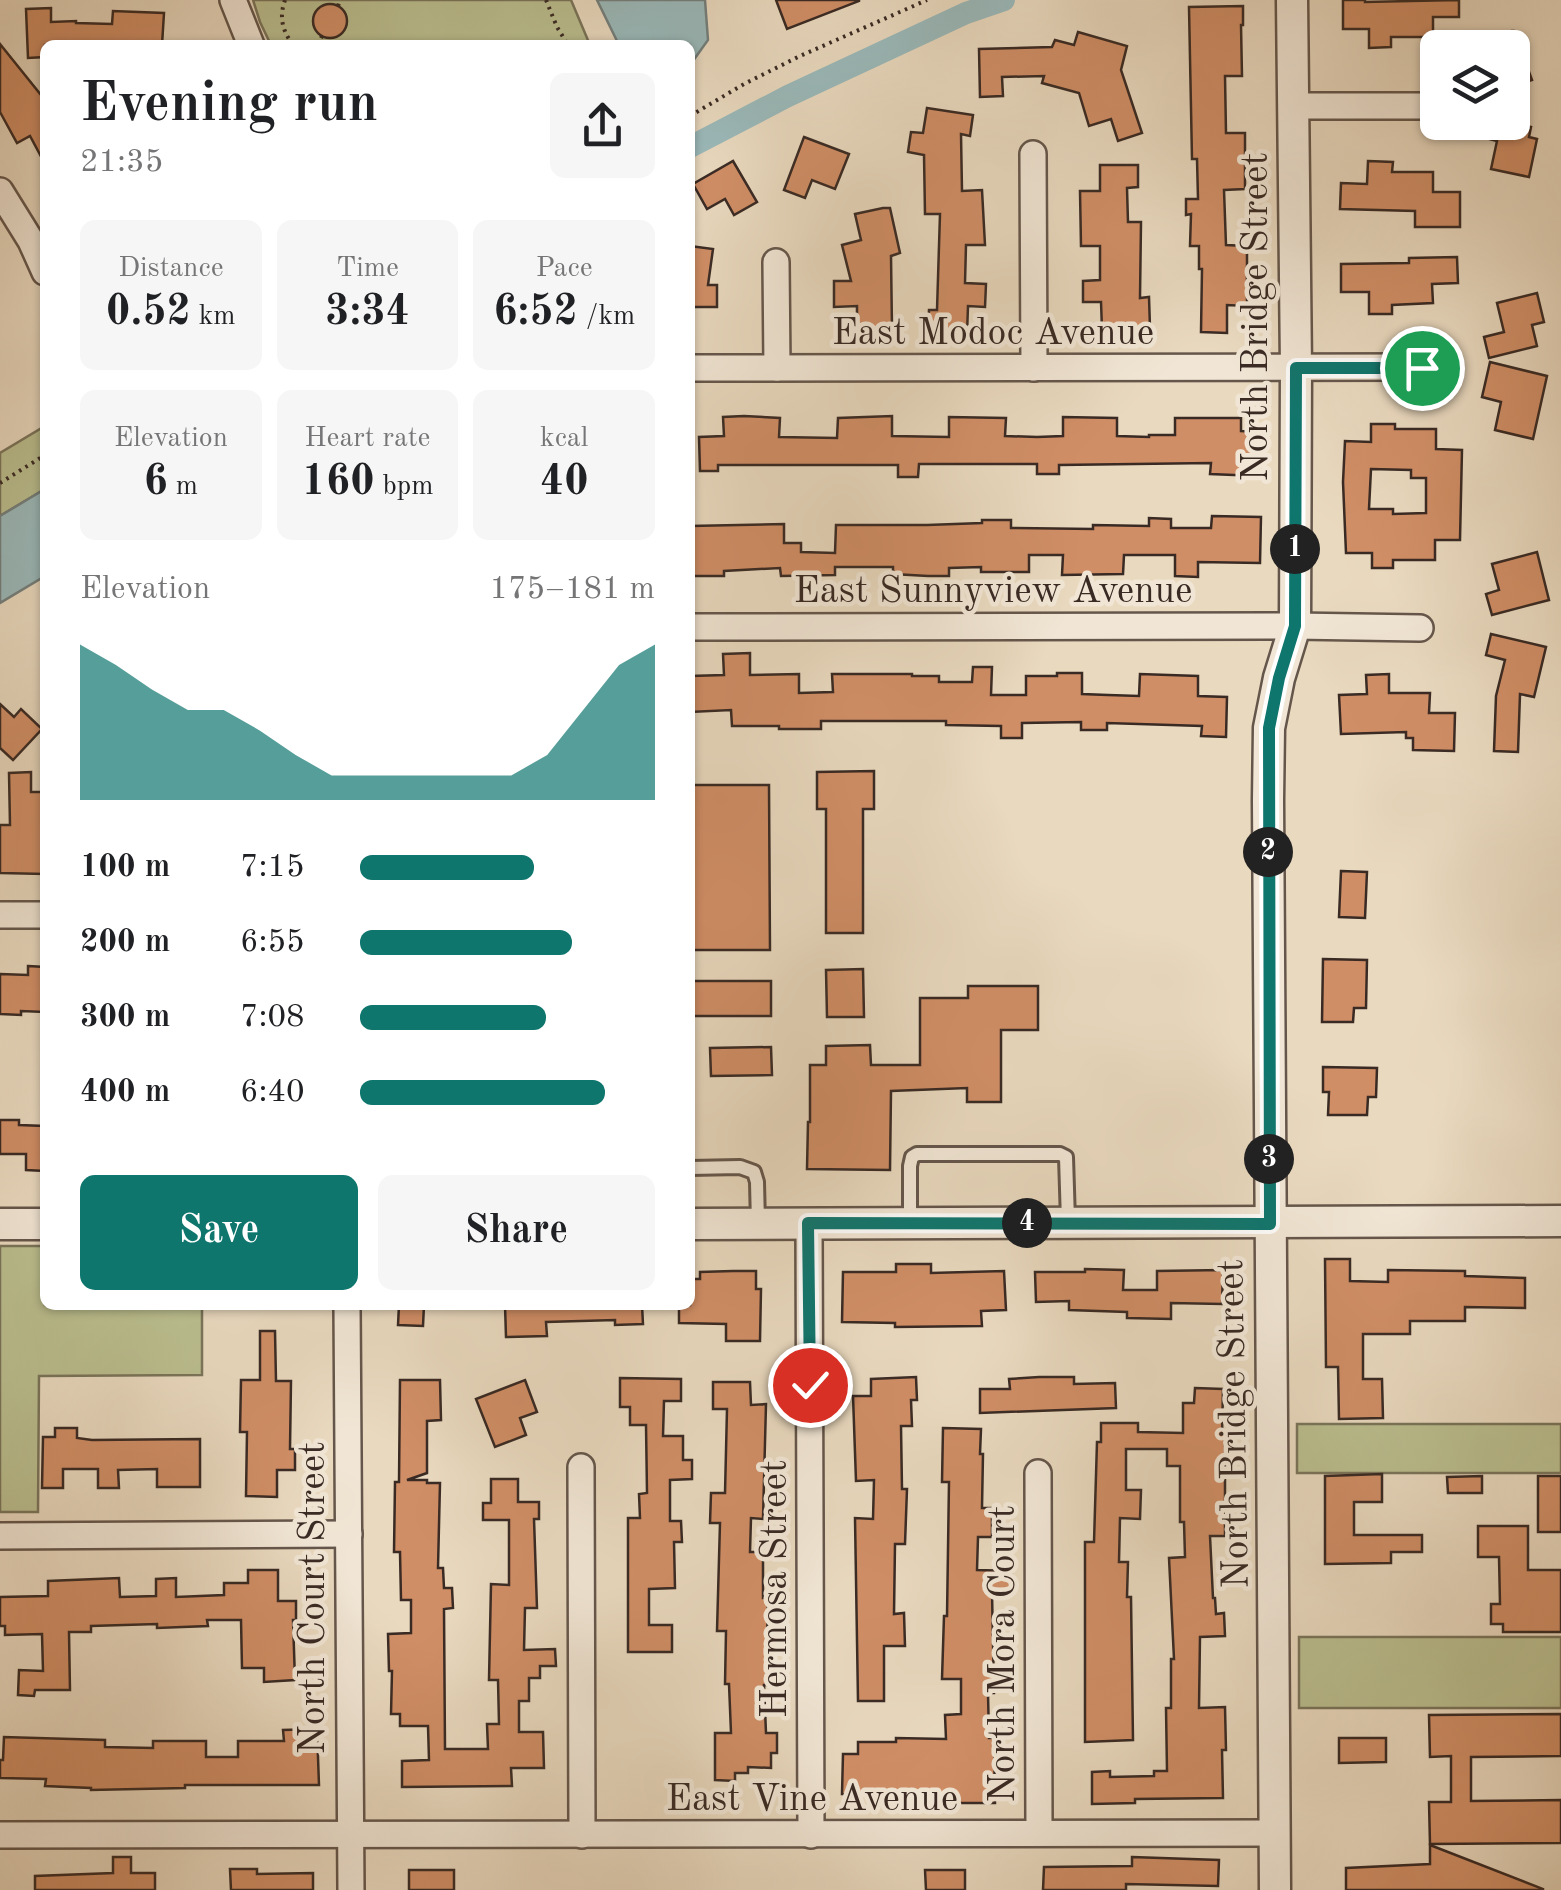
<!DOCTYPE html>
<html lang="en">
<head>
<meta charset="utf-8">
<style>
	body { margin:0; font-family:"Old Standard TT",serif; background:#f6f6f6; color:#202124; height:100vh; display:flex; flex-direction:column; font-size:38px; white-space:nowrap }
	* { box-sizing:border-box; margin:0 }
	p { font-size:32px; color:#757577 }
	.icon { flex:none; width:55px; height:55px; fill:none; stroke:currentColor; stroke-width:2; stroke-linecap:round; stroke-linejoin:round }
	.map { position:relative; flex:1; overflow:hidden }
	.panel { position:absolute; left:40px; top:40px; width:655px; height:1270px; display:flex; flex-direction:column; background:#fff; border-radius:15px; box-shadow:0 2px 8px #0004 }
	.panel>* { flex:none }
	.fabs { position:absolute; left:1420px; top:30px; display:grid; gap:20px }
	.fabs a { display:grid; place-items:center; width:110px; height:110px; border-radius:15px; background:#fff; box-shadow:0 2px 8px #0004; font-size:50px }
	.pin { position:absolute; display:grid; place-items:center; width:85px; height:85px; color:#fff; margin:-42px; border:5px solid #fff; border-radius:50%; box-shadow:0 2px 10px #0007 }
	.km { position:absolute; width:50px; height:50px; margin:-25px; border-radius:50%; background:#222; color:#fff; font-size:28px; line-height:50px; text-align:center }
	.round { display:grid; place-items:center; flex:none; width:105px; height:105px; border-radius:15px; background:#f6f6f6 }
	.summary { display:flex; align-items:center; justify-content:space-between; height:170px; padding:0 40px }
	h1 { font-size:55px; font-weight:800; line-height:75px }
	.metrics { display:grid; grid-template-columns:repeat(3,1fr); gap:15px; height:170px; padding:10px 40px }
	.metrics div { display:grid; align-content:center; border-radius:15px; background:#f6f6f6; text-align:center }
	.metrics b { font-size:42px; font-weight:800 }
	.metrics small { font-size:28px; font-weight:400 }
	.metrics p { font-size:28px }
	.chart { height:280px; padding:20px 40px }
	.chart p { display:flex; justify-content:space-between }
	.chart svg { width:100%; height:180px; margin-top:10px; fill:#0f766e; opacity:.7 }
	.action { display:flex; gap:20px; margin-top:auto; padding:20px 40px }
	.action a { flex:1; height:115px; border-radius:15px; background:#0f766e; color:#fff; font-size:40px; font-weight:800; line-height:115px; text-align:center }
	.action a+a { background:#f6f6f6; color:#202124 }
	ul { padding:0 40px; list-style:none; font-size:32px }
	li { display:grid; grid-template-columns:160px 120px 1fr; align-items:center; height:75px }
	li i { height:25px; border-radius:12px; background:#0f766e }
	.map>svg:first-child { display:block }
	.green { fill:#babe8f; stroke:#7a745a; stroke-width:2.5 }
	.water { fill:#9ab9ba; stroke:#73807e; stroke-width:2.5 }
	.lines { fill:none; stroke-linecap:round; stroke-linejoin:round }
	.canal { stroke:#9ab9ba; stroke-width:22 }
	.building { fill:#d08e66; stroke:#392a24; stroke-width:2.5; fill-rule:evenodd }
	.service-casing { stroke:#65564b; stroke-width:18 }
	.minor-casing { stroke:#65564b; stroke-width:30 }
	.tertiary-casing { stroke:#65564b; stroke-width:35 }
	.path { stroke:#392a24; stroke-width:4; stroke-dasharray:2.5 5; stroke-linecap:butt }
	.service { stroke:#f1e6d5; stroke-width:12 }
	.minor { stroke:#f1e6d5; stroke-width:25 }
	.tertiary { stroke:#f1e6d5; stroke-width:30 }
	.route-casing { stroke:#fff; stroke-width:20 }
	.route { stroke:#0f766e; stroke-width:12 }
	.labels { text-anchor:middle; stroke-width:9; stroke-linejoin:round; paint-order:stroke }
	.street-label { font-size:38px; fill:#392a24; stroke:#f1e6d5 }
</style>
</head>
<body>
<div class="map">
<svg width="1561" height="1890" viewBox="0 0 1561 1890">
	<rect width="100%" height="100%" fill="#e9d9bf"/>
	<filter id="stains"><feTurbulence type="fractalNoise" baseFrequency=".002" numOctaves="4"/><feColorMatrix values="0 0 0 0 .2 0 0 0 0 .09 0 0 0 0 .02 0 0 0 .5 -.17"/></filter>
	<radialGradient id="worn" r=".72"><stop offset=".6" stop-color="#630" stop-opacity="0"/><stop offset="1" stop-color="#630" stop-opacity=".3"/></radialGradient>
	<g class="green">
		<path d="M253 0H571L590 45H271L260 22Z"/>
		<path d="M45 426V489L0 516V453Z"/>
		<path d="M0 1246H45V1305H202V1375L39 1376 38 1512H0Z"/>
		<rect x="1297" y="1424" width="264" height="49"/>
		<rect x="1299" y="1637" width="262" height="71"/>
	</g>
	<g class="water">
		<path d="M597 0H705L708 40 690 65V45H619Z"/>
		<path d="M45 489V576L0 603V516Z"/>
	</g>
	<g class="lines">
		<path class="canal" d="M690 147 788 96 966 13 1004 0"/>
	</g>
	<g class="building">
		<path d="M776 0H859V1L787 29Z"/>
		<path d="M1343 0H1365V2L1459 0V17H1433V37H1391V47L1369 48V29H1343Z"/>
		<circle cx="330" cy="21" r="17"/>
		<path d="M1243 6V25H1241L1242 76H1225L1226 133H1245V189L1224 190 1226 245 1247 246V306L1227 305V333L1201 332 1202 269H1199V246H1190L1191 214 1186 215V199H1198L1197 159H1192L1189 7Z"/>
		<path d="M51 8V22L76 21V23L112 24 113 11 164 13 162 45H45V57L28 58 26 9Z"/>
		<path d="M1512 31H1514L1532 80 1512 87Z"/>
		<path d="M1078 32 1127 46 1121 70 1142 133 1118 141 1111 119 1089 126 1079 93 1042 83 1044 76 1002 77 1003 96 980 97 979 49 1052 47 1055 40 1074 45Z"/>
		<path d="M0 44 45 100V164L30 136 17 143 0 112Z"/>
		<path d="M927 108 973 115 970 136 961 134 962 191 982 190 985 245H966L965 283 986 284 985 307 968 306 967 334 928 332 929 310H937L940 214H925L924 155 908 152 911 132 923 133Z"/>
		<path d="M1485 122H1509L1531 127 1529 137 1537 139 1529 177 1491 169 1497 141 1482 137Z"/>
		<path d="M804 137 849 154 835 189 812 180 805 198 784 190Z"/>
		<path d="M733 161 757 202 734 215 725 199 707 209 693 184Z"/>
		<path d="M1368 161 1393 162 1392 172H1433V192H1460V227H1415V211L1340 209 1341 183 1367 184Z"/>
		<path d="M1100 165H1138V187L1127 188 1128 222H1141L1140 298 1149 297 1150 328 1102 329 1101 302H1083V281L1100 280V246H1081L1080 191H1100Z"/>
		<path d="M883 208H890L900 253 891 256 892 330 857 331V306L834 307V281H851L842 245 861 240 855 214Z"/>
		<path d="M690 246 713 249 708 285H717V307H690Z"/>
		<path d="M1457 257 1458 283 1432 284 1433 303 1392 305V314H1369V292H1341V264L1409 263V258Z"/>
		<path d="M1537 293 1544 322 1532 325 1537 346 1489 358 1484 337 1504 332 1497 303Z"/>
		<path d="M1490 362 1547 376 1533 439 1495 430 1501 402 1482 397Z"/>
		<path d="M744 416 780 418 779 437 837 438 838 418 892 416V436L949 437V417L1006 418 1005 436 1037 437 1063 436V417L1117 418V436L1149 437V435H1175V418H1241V431L1260 432 1258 476 1210 474 1211 463 1059 465V474H1037V464H919L918 477H898V465H718V471H700L699 437 724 436 723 417Z"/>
		<path d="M1371 424H1395V429H1436V449L1462 450 1460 540H1435V560H1393V568H1372V553H1346L1343 482 1345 441 1371 442ZM1371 469 1411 470V478H1426V513L1393 514V509H1369Z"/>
		<path d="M1212 516 1261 517 1260 563 1198 562V577L1175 576V555H1124L1123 574 1062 575 1063 555H1029V572H981V567L949 568V576H928L893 574V567H835V575L781 576 780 568 724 571V576H690V526L784 524V543H801V552L835 553 836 525H927L982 523V520H1011V528L1093 529V525L1149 526V518L1171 519V528H1211Z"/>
		<path d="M1537 552 1549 600 1492 615 1486 594 1499 590 1492 564Z"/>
		<path d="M1491 634 1546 647 1534 697 1520 694 1518 752 1494 751 1496 696 1505 660 1486 655Z"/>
		<path d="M750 653V675L799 674V693L833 692 832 674H912V676H939V682H972L973 667H992L991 695H1026V676H1057V673H1082V694L1108 695 1139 696 1140 674 1198 676V696L1227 697 1226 737 1201 736 1202 726 1107 723V730H1081V722L1022 723V738H1001V726L946 725V721H821V729H779V726H732L731 710 690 712V676L724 675 723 654Z"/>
		<path d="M1389 674V693H1430L1429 713H1455L1454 751 1413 750V738H1406V732L1341 734 1339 695 1367 694 1366 675Z"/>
		<path d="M0 704 14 717 21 709 42 729 13 760 0 748Z"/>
		<path d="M874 771V809H863V933H826V809H817V772Z"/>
		<path d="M31 772V792H45V874L0 873V825H10L9 773Z"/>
		<path d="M690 785H769L770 950H690Z"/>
		<path d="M1341 871 1367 872 1365 918 1339 917Z"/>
		<path d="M1323 959 1367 960 1366 1008H1354L1353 1022H1322Z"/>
		<path d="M28 966 45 967V1012L21 1011V1015L0 1014V974L28 975Z"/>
		<path d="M863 969 864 1017H827L826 970Z"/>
		<rect x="690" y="981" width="81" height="35"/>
		<path d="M968 986H1038V1030H1001V1102H967V1088L891 1091 890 1170 807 1169 808 1122H810V1065H826V1046L870 1045 871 1065H920V998H968Z"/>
		<path d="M771 1047 772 1075 711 1076 710 1048Z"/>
		<path d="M1323 1067 1377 1068 1376 1097H1368L1367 1115H1328L1329 1092H1323Z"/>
		<path d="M0 1120H19V1125L45 1126V1171L26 1170V1154H0Z"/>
		<path d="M1325 1259H1350V1281L1388 1282V1270L1465 1271V1276L1525 1278V1308L1465 1307V1321H1410V1334H1363V1379H1382L1383 1418 1339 1419 1338 1367H1326Z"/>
		<path d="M896 1264H931V1273L1004 1271 1006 1310 981 1311 982 1326 895 1327V1323L842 1322 843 1272H896Z"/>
		<path d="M1085 1269 1124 1270 1123 1290H1157V1271L1223 1270 1222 1304 1171 1303V1319L1127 1318V1312L1069 1310V1301L1036 1302 1035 1272H1085Z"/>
		<path d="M733 1271H756V1289H761L760 1341H726V1324L679 1323V1305H690V1279H700V1272Z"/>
		<path d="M399 1305H424L423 1326 398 1325Z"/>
		<path d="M505 1305H642L643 1324 615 1325V1320L546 1322 547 1336 506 1337Z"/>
		<path d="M260 1331H275L276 1381H291L290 1449H295V1470H277V1497L246 1496 247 1432H240L241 1380H260Z"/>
		<path d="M916 1377 917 1400H911L912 1426H901L902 1489H907L905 1544H895L894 1614 904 1613 905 1646H884V1701H858L855 1518 873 1519 874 1480 856 1481 853 1396H871V1379Z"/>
		<path d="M1039 1377H1074V1384L1115 1383 1116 1408 980 1413V1389H1010L1009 1379Z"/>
		<path d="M620 1378 681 1379V1401H664L663 1436H683V1460H692V1479L670 1480V1521H681L682 1542H674L675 1588 649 1589V1625H672V1652H628V1518H640L639 1494 647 1493 646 1425H630V1407H620Z"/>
		<path d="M400 1380H440L441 1420 427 1421V1473L407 1480H427V1483H440L438 1568H443L444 1588H452L453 1608 444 1609 445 1749H488L487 1724H499L498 1680H489L491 1584 509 1585V1520H483V1503H491V1479H518V1502H539V1519H534L537 1608H525L524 1650 555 1649 556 1666H540V1678H529V1701H519V1732H543L544 1768H511L512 1786 402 1787V1761L429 1760 428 1726H400V1714H391L392 1671H389L388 1634 411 1633V1600H401L400 1552H394L395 1482H399Z"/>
		<path d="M525 1380 537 1412 520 1418 526 1435 495 1447 476 1399Z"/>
		<path d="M713 1382H750L751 1405 766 1404 763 1519 751 1518 750 1552H763V1598H768L766 1685H764L766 1733H777V1753H771V1768L748 1767V1773H735V1781L715 1780V1733H731L729 1684H725L726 1631H717L720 1523H710L711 1493H725L727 1409H713Z"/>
		<path d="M1195 1388 1223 1389 1222 1434H1225V1536H1210L1213 1598H1215L1216 1614 1224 1613 1225 1636 1200 1637 1199 1708 1225 1707 1226 1750H1222L1223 1798 1135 1799V1803L1092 1804V1772L1110 1771V1777L1154 1776V1771H1167L1166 1708H1171V1659H1174L1169 1558 1185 1557 1184 1522H1180V1466H1167V1449H1126V1490H1141L1140 1519 1120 1518 1119 1562H1128L1127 1597H1131L1133 1740 1085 1742V1542H1094L1097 1442H1101V1423H1138V1432L1183 1433V1403H1194Z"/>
		<path d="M55 1428H77V1438L92 1440 200 1439V1487H157V1469L118 1470 119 1488H98V1469H63V1488H42L43 1437H55Z"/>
		<path d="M943 1428 981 1429 980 1454H983L982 1508H992V1537H978L977 1570 1012 1571 1011 1593 992 1592 994 1693H988L989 1738H994L995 1803H948V1796L842 1794 843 1754H858V1742H896V1738L946 1739 945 1715 961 1714V1679H942L944 1616H947L949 1482H942Z"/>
		<path d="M1382 1474V1502H1354V1535H1422V1552H1391V1563L1325 1564V1476Z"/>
		<path d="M1482 1476V1493H1448L1447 1477Z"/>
		<rect x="1538" y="1476" width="23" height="56"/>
		<path d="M1478 1526H1528V1570H1561V1632H1503V1624H1491V1604H1500L1499 1557H1478Z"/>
		<path d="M248 1570H278V1601H296V1620H293L295 1680 264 1682V1668H242L241 1620H207L208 1626 157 1628V1624L91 1626V1632H69L70 1690H35L34 1696 18 1695 19 1670 43 1671 42 1634 5 1635V1626H0V1597L48 1596V1581L119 1578 120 1597 156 1596V1579L176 1578V1597L224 1595V1583H248Z"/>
		<path d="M1561 1714V1756L1471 1757V1801L1561 1800V1843L1430 1844 1429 1802H1451V1756L1430 1757 1429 1715Z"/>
		<path d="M317 1729 319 1785H185V1788L91 1790V1788L45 1786 46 1779 0 1778V1760H3L4 1737 105 1740V1747L153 1748V1741H206V1757H238V1741H284L283 1730Z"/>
		<path d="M1339 1738H1386V1762L1339 1763Z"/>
		<path d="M1430 1845 1543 1889V1890H1346V1868L1430 1864Z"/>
		<path d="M113 1857H131V1873H155V1890H35V1876L113 1873Z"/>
		<path d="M1132 1857 1219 1860 1218 1886 1126 1884V1890H1043L1044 1867 1132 1866Z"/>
		<path d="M230 1869H257V1874L313 1873V1890H231Z"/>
		<rect x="409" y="1870" width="45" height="20"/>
		<path d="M925 1870H965V1890H926Z"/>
	</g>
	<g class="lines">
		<defs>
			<g id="service">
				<path d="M690 1168 740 1167 754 1172 757 1182 758 1224"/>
				<path d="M910 1222V1166L912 1157 917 1154H1060L1066 1157 1068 1221"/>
			</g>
			<g id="minor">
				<path d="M233 0 251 45"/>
				<path d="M1292 106H1420"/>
				<path d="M1033 154 1034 368"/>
				<path d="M0 191 31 241 45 272"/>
				<path d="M776 262 777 368"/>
				<path d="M690 368 1422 367"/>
				<path d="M690 627 1295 626 1420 628"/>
				<path d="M0 915H45"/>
				<path d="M809 1223 811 1835"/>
				<path d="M347 1305 351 1890"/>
				<path d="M581 1467 582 1835"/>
				<path d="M1038 1473 1039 1833"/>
				<path d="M0 1536 349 1534"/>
				<path d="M0 1835 1274 1833"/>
			</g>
			<g id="tertiary">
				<path d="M0 1224H45"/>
				<path d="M690 1224 1561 1221"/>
				<path d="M1275 1890 1268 800 1269 728 1279 678 1295 626 1296 368 1292 0"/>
			</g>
		</defs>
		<use href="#service" class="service-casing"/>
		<use href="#minor" class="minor-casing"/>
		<use href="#tertiary" class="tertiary-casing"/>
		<g class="path">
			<path d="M285 0C279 17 282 30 293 45"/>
			<path d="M546 0 557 27 568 45"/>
			<path d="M338 6 340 0"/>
			<path d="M318 45 322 36"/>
			<path d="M690 116 744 84 800 56 927 0"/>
			<path d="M0 483 45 455"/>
		</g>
		<use href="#service" class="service"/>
		<use href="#minor" class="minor"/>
		<use href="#tertiary" class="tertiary"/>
	</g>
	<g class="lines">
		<defs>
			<path id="route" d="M810 1385 808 1223 1270 1224 1269 728 1279 678 1295 626 1296 368H1422"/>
		</defs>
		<use href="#route" class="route-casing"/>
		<use href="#route" class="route"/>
	</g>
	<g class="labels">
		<g class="street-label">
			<text transform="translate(1254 317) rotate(-90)" y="13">North Bridge Street</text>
			<text x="993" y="344">East Modoc Avenue</text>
			<text x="993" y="602">East Sunnyview Avenue</text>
			<text transform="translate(1232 1424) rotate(-91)" y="13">North Bridge Street</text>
			<text transform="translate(773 1589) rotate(-90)" y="13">Hermosa Street</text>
			<text transform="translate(311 1598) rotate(-90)" y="13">North Court Street</text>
			<text transform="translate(1001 1654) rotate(-90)" y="13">North Mora Court</text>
			<text x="812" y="1810">East Vine Avenue</text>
		</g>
	</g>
	<rect width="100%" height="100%" filter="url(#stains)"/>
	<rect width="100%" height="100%" fill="url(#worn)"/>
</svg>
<div class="fabs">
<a><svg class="icon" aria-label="layers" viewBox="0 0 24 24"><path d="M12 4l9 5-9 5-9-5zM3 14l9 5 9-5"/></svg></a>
</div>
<div class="pin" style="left:1422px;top:368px;background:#1e9e55"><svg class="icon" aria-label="arrive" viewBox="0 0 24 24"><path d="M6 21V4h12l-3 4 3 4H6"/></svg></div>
<div class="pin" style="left:810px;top:1385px;background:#d93025"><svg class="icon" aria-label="check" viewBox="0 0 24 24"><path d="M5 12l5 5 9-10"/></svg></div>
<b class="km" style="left:1295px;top:549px">1</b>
<b class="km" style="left:1268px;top:852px">2</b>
<b class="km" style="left:1269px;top:1159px">3</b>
<b class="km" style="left:1027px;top:1223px">4</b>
<section class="panel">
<div class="summary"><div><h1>Evening run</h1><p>21:35</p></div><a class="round"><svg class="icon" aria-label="share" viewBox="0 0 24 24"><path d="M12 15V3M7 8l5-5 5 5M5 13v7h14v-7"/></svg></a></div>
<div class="metrics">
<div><p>Distance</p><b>0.52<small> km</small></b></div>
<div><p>Time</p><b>3:34</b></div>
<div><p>Pace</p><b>6:52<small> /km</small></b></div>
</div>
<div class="metrics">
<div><p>Elevation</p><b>6<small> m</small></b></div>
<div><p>Heart rate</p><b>160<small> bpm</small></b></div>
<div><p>kcal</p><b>40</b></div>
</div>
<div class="chart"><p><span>Elevation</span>175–181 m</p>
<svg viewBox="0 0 160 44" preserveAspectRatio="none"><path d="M0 44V6L10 11L20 17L30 22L40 22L50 27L60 33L70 38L80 38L90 38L100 38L110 38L120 38L130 33L140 22L150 11L160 6V44z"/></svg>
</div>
<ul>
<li><b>100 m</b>7:15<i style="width:59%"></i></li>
<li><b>200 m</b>6:55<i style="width:72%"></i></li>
<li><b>300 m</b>7:08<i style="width:63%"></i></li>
<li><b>400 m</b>6:40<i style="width:83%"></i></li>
</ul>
<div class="action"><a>Save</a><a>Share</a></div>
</section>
</div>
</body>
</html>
